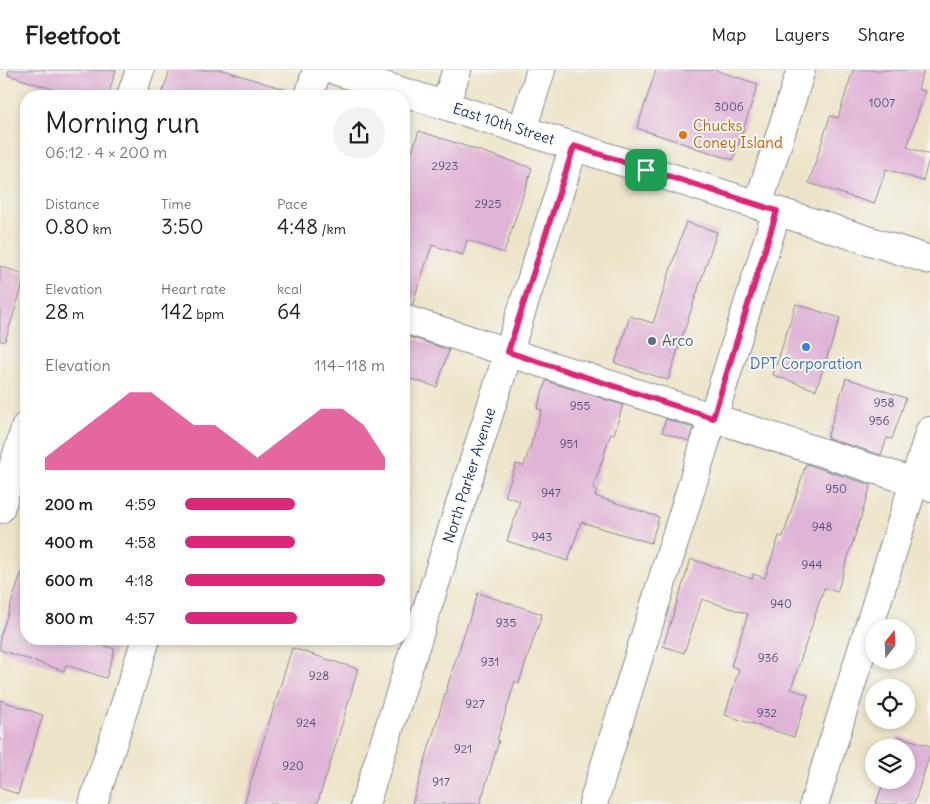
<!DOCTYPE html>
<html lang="en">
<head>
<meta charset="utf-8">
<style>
	body { margin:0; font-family:Delius,sans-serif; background:#f2f2f2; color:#202124; height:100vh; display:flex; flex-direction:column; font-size:19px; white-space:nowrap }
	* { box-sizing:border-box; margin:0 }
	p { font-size:16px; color:#757577 }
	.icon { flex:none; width:28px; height:28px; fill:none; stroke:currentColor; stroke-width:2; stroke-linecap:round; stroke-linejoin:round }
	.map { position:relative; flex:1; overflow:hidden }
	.sheet { position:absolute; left:20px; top:20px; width:390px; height:555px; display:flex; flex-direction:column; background:#fff; border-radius:20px; box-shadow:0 2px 8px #0003 }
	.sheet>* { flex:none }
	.needle { width:32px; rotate:18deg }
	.fabs { position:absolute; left:865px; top:549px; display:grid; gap:10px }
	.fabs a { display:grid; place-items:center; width:50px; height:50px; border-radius:50%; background:#fff; box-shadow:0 2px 8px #0003; font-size:25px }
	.pin { position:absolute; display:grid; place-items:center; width:42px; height:42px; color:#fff; margin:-21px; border-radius:10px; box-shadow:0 2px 8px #0006 }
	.round { display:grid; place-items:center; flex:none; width:52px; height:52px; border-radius:26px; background:#f2f2f2 }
	.head { display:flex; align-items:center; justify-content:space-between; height:85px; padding:0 25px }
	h1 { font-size:28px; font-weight:600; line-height:38px }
	.figures { display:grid; grid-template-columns:repeat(3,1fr); gap:8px; height:85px; padding:5px 25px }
	.figures div { display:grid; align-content:center }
	.figures b { font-size:21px; font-weight:600 }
	.figures small { font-size:14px; font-weight:400 }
	.figures p { font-size:14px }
	.chart { height:140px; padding:10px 25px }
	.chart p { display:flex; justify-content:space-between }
	.chart svg { width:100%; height:90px; margin-top:5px; fill:#db2777; opacity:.7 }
	ul { padding:0 25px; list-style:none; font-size:16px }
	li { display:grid; grid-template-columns:80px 60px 1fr; align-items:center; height:38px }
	li i { height:12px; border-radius:6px; background:#db2777 }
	header { display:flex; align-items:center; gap:30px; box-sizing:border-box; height:70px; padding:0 25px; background:#fff; border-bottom:1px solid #e0e0e0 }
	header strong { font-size:24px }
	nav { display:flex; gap:28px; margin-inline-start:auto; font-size:18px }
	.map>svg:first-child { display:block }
	.building { fill:#e0b4d6 }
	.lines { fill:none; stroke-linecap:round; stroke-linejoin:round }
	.minor-casing { stroke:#848993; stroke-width:30 }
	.major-casing { stroke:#848993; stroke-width:30 }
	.minor { stroke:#fff; stroke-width:28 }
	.major { stroke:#fff; stroke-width:28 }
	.route-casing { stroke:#fff; stroke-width:10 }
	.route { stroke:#db2777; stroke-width:6 }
	.food-dot { fill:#e8710a; stroke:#f6f6f2; stroke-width:2 }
	.service-dot { fill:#5c6f8a; stroke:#f6f6f2; stroke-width:2 }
	.shop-dot { fill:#3f7fe0; stroke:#f6f6f2; stroke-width:2 }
	.labels { text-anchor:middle; stroke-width:4; stroke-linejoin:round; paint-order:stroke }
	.number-label { font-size:12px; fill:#4c507c }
	.street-label { font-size:15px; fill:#1b2f5e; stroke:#f6f6f2 }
	.food-label { font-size:15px; fill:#c56008; stroke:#f6f6f2; text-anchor:start }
	.service-label { font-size:15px; fill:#4e5e75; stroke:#f6f6f2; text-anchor:start }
	.shop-label { font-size:15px; fill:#366cbe; stroke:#f6f6f2 }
</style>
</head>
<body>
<header>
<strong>Fleetfoot</strong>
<nav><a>Map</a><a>Layers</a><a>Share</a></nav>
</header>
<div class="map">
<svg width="930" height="734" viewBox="0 0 930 734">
	<rect width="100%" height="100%" fill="#f6f6f2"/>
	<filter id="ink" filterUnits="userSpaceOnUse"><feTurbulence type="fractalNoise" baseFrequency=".02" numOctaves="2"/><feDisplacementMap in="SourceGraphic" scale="10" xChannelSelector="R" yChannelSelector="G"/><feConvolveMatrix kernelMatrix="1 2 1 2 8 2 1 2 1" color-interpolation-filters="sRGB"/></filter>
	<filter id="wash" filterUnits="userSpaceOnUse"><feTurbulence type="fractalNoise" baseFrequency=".0096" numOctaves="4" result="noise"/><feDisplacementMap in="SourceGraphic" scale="20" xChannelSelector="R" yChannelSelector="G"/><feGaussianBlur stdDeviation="1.12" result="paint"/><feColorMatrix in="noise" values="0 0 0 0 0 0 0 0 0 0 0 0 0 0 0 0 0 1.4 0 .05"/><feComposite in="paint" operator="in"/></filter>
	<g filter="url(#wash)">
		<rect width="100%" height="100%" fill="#ede3c8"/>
		<g id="blocks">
			<g class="building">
				<path d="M9 0H116L108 26H75L8 5Z"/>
				<path d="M170 0H223L290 21 289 26H161Z"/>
				<path d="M656 0H715L758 14 733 90 637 58Z"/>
				<path d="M853 0H924L918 19 925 21 907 77 930 85 923 111 886 99 874 134 809 113 830 46 838 48Z"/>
				<path d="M419 61 532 98 504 183 467 170 463 185 432 175 412 235 404 234V105Z"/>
				<path d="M686 152 717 162 668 310 615 293 630 246 653 253Z"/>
				<path d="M0 196 26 205 5 271H0Z"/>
				<path d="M796 234 840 248 816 320 773 305Z"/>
				<path d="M404 265 449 280 437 317 404 307Z"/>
				<path d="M846 308 906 328 892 369 887 368 881 385 827 368Z"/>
				<path d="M546 311 623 335 614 364 611 363 593 419 597 420 595 426 659 447 651 473 581 452 568 491 507 471 520 431 505 426 516 394 524 396 542 340 537 339Z"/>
				<path d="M666 349 693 358 689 371 662 362Z"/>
				<path d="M806 394 871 415 837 522 824 518 791 619 808 625 794 667 725 645 739 599 731 596 748 544 702 529 684 583 663 576 691 489 752 509 753 504 765 508 779 466 783 467Z"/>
				<path d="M22 501 26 502V569H82L115 579 106 608 66 595 64 601 0 580V567Z"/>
				<path d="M478 523 542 544 519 613 515 611 497 670 499 671 480 734H412L453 598Z"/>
				<path d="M292 578 358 599 332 688 317 734H244Z"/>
				<path d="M0 630 43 645 18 724 0 718Z"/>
				<path d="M898 666 930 676V684L914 734H876L884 710H906V678H895Z"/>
			</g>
		</g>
	</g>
	<g filter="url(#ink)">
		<use href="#blocks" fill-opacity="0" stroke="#848993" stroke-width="1"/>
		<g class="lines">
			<defs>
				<g id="minor">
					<path d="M131 26 140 0"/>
					<path d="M309 26 317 0"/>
					<path d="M445 35 457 0"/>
					<path d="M522 60 541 0"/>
					<path d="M758 135 801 0"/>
					<path d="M404 249 930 417"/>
					<path d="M0 439 26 356"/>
					<path d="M93 734 146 569"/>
					<path id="s1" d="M365 734 574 76"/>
					<path d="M593 734 777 141"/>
					<path d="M814 734 930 361"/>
				</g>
				<g id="major">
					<path id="s2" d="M334 0 930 190"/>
				</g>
			</defs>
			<use href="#minor" class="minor-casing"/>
			<use href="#major" class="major-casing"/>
			<use href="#minor" class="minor"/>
			<use href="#major" class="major"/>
		</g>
	</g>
	<g class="lines" filter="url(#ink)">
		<defs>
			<path id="route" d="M574 76 777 141 713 348 508 282Z"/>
		</defs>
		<use href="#route" class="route-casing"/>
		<use href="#route" class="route"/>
	</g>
	<circle class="food-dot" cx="683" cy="65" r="5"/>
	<circle class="service-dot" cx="652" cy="271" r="5"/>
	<circle class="shop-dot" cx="806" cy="277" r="5"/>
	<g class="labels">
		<g class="number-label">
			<text x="882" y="37">1007</text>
			<text x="729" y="41">3006</text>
			<text x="445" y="100">2923</text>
			<text x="488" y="138">2925</text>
			<text x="884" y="337">958</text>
			<text x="580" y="340">955</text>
			<text x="879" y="355">956</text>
			<text x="569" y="378">951</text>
			<text x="836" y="423">950</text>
			<text x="551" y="427">947</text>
			<text x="822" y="461">948</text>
			<text x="542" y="471">943</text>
			<text x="812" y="499">944</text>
			<text x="781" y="538">940</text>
			<text x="506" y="557">935</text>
			<text x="768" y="592">936</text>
			<text x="490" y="596">931</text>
			<text x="319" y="610">928</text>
			<text x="475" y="638">927</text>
			<text x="767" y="647">932</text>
			<text x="306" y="657">924</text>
			<text x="463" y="683">921</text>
			<text x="293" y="700">920</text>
			<text x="441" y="716">917</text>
		</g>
		<g class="street-label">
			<text dy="5" stroke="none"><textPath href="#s2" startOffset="178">East 10th Street</textPath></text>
			<text dy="5" stroke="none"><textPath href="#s1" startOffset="345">North Parker Avenue</textPath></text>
		</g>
		<g class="food-label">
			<text x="693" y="61">Chucks<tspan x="693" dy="17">Coney Island</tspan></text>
		</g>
		<g class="service-label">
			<text x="662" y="276">Arco</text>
		</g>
		<g class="shop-label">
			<text x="806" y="299">DPT Corporation</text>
		</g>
	</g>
</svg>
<div class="fabs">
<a><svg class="needle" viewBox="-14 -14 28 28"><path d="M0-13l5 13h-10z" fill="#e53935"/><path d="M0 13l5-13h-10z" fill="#757577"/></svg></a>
<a><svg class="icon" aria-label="locate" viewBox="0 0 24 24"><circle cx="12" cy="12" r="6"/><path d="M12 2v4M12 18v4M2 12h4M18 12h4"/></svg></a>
<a><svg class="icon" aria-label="layers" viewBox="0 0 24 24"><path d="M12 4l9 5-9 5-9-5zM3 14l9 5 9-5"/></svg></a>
</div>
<div class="pin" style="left:646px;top:100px;background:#1e9e55"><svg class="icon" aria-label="arrive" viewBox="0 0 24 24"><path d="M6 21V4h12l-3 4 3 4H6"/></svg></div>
<section class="sheet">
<div class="head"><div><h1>Morning run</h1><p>06:12 · 4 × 200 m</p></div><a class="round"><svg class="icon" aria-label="share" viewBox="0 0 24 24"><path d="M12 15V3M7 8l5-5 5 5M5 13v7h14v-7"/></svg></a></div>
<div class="figures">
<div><p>Distance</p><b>0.80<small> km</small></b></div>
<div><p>Time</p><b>3:50</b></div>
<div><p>Pace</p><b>4:48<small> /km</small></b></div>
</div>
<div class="figures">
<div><p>Elevation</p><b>28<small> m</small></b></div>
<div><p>Heart rate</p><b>142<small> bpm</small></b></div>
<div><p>kcal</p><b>64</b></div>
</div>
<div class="chart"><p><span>Elevation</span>114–118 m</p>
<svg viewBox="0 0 160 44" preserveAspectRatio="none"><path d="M0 44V38L10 30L20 22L30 14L40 6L50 6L60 14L70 22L80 22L90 30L100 38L110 30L120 22L130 14L140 14L150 22L160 38V44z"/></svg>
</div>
<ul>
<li><b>200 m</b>4:59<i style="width:55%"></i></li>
<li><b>400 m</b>4:58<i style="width:55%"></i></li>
<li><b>600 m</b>4:18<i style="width:100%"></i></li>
<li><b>800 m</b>4:57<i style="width:56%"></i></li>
</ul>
</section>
</div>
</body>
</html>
